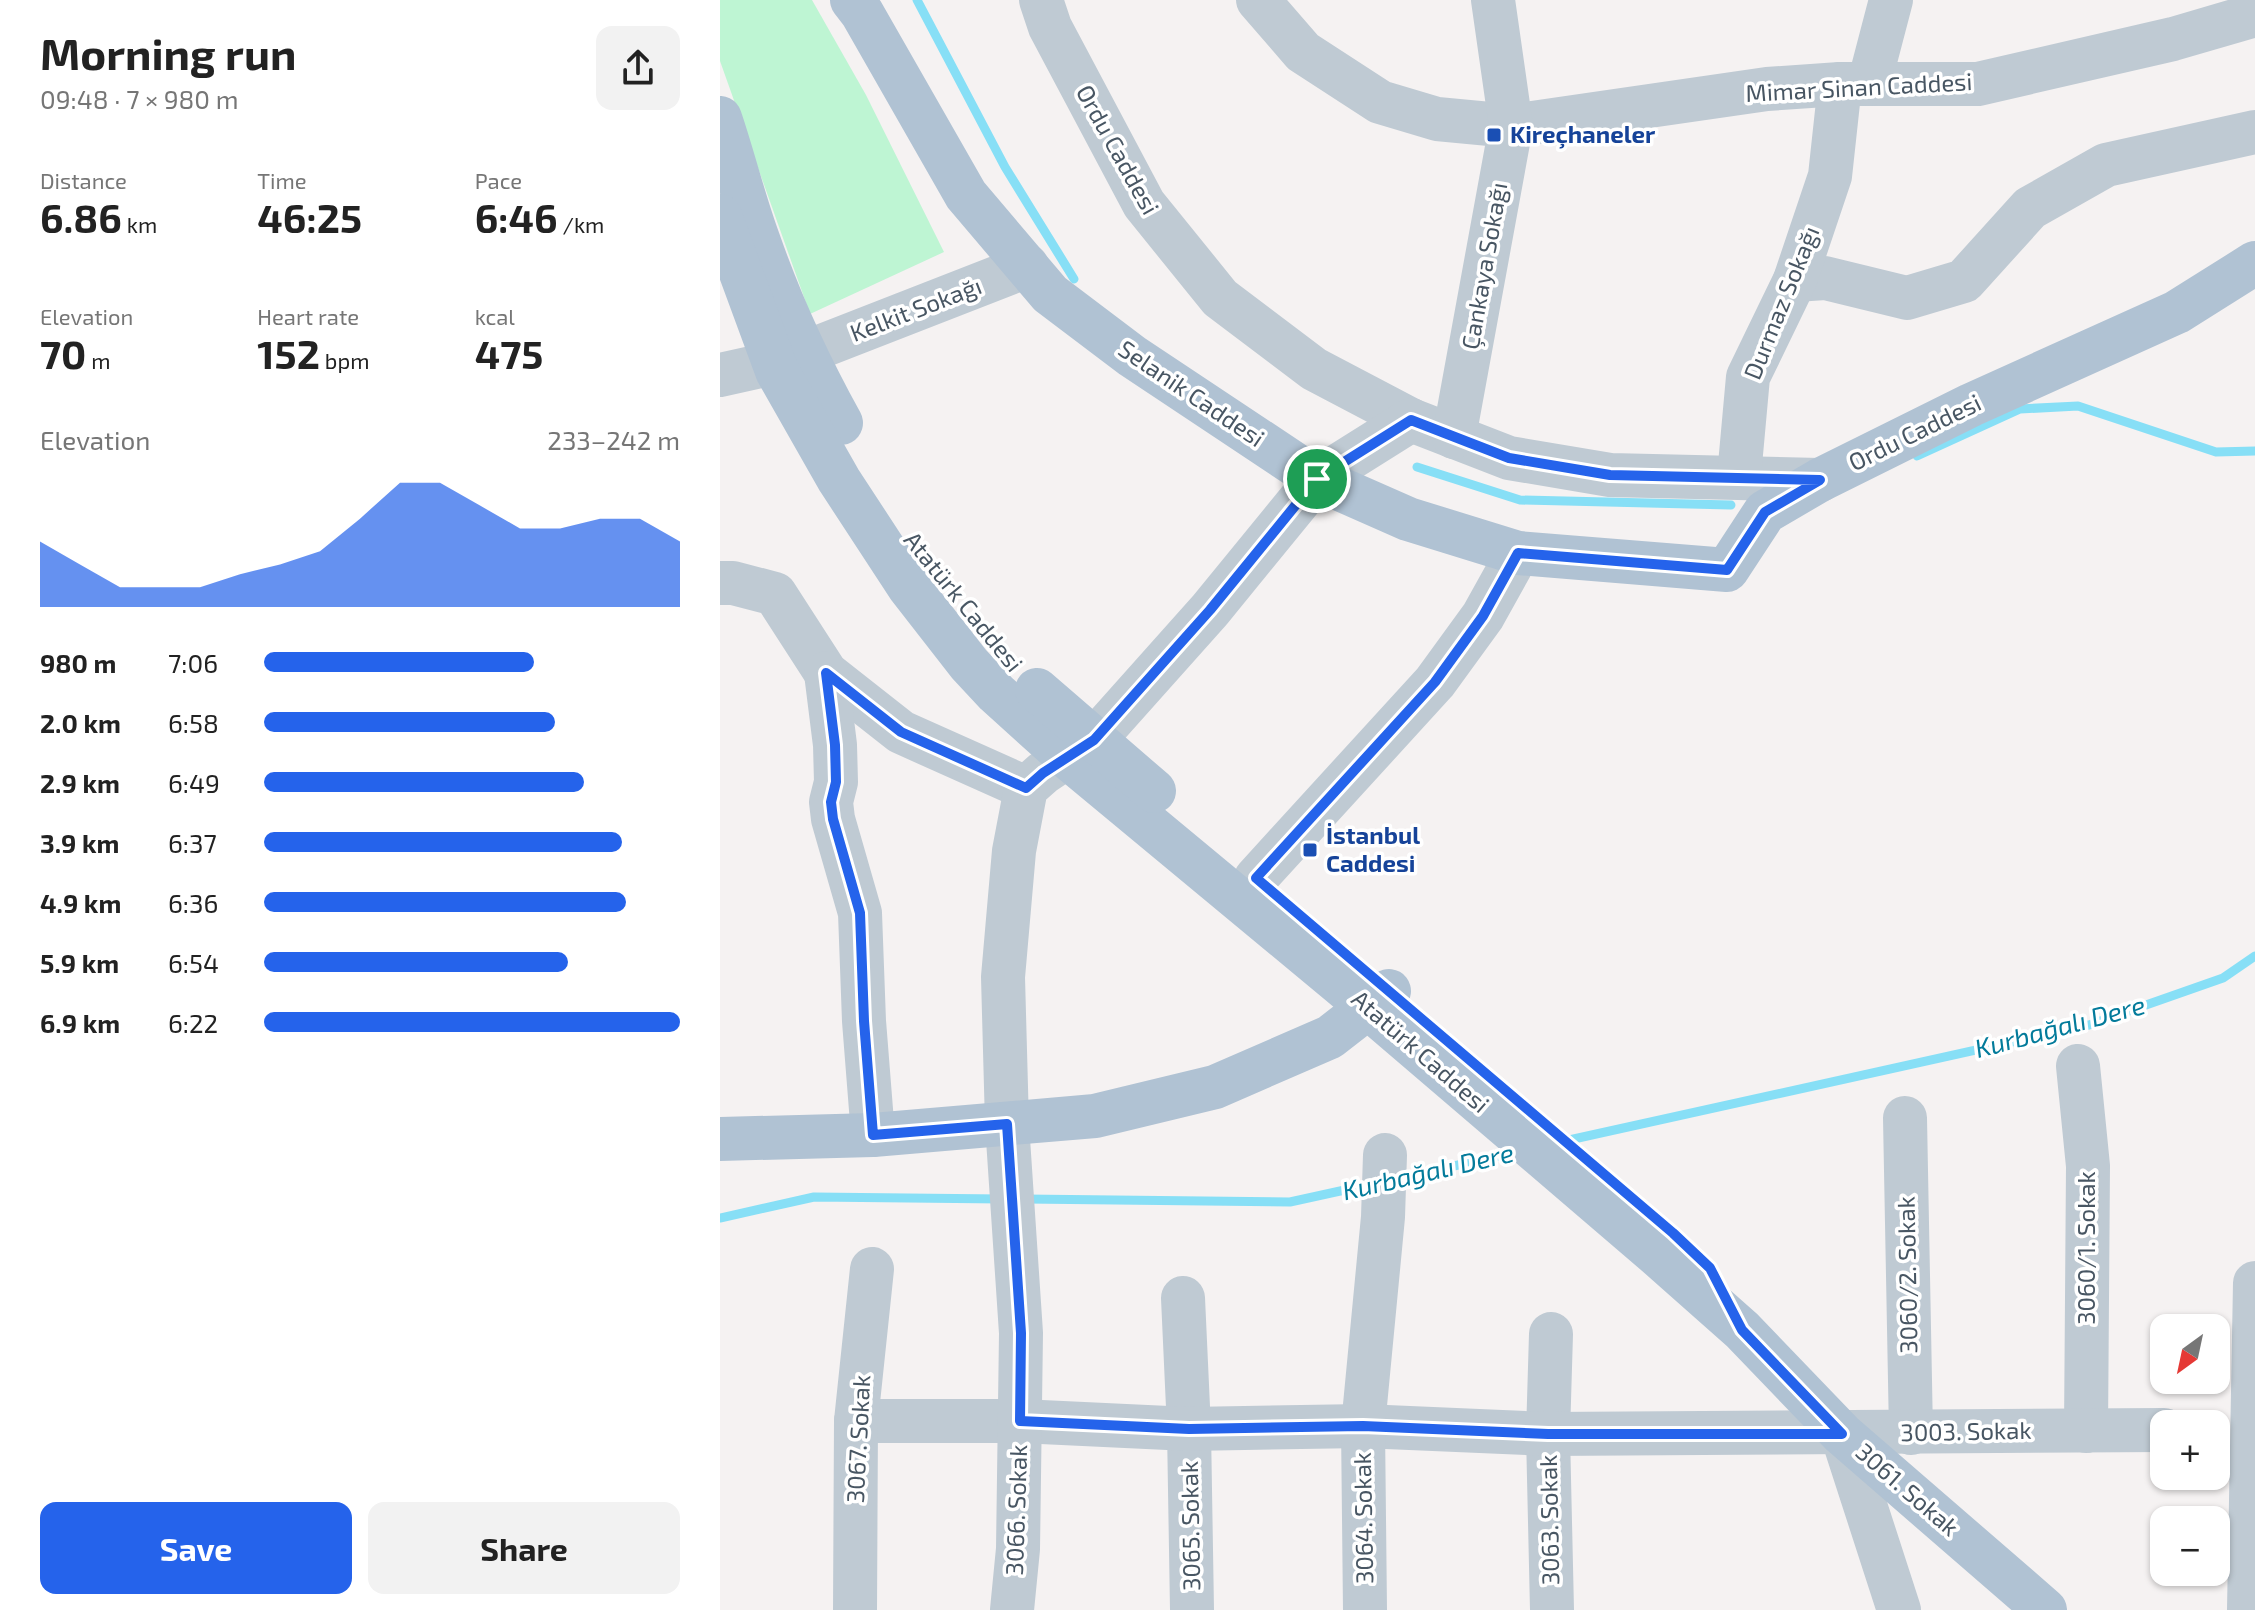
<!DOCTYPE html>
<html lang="en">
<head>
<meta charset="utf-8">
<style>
	body { margin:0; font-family:"Exo 2",sans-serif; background:#f2f2f2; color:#222; height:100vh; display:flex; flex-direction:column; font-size:30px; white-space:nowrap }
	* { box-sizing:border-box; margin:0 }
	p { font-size:26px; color:#767676 }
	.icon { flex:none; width:44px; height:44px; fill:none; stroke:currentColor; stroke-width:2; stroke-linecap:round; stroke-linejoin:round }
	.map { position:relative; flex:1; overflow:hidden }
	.side { display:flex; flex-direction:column; background:#fff; width:720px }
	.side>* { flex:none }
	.needle { width:52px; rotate:213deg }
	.buttons { position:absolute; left:1430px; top:1314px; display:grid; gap:16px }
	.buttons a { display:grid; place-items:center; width:80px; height:80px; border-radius:16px; background:#fff; box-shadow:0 2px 6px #0004; font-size:40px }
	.pin { position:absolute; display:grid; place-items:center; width:68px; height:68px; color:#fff; margin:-34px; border:4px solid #fff; border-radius:50%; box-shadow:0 2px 8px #0007 }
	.round { display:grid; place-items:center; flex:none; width:84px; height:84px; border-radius:16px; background:#f2f2f2 }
	.head { display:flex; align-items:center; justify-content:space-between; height:136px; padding:0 40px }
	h1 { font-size:44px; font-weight:700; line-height:60px }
	.metrics { display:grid; grid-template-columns:repeat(3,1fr); gap:12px; height:136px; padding:8px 40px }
	.metrics div { display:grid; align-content:center }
	.metrics b { font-size:40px; font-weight:700 }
	.metrics small { font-size:22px; font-weight:400 }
	.metrics p { font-size:22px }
	.chart { height:224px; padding:16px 40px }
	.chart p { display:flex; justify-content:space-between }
	.chart svg { width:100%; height:144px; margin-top:8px; fill:#2563eb; opacity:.7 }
	.button { display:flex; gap:16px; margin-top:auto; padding:16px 40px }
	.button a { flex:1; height:92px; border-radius:16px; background:#2563eb; color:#fff; font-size:32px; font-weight:700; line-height:92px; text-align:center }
	.button a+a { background:#f2f2f2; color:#222 }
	ul { padding:0 40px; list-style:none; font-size:26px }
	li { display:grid; grid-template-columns:128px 96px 1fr; align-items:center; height:60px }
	li i { height:20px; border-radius:10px; background:#2563eb }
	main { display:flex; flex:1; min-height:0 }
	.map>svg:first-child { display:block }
	.green { fill:#bef5d3 }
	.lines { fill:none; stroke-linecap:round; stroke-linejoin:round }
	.stream { stroke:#87dff6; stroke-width:9 }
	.minor { stroke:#bfcad3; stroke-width:44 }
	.major { stroke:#b0c2d3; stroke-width:44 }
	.route-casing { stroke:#fff; stroke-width:16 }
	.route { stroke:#2563eb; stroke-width:10 }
	.transit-dot { fill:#1a4fb4; stroke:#fff; stroke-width:3 }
	.labels { text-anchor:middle; stroke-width:7; stroke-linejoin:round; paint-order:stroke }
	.street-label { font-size:24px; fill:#485663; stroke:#fff }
	.transit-label { font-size:24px; font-weight:bold; fill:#164399; stroke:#fff; text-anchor:start }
	.water-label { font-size:26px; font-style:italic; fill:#037b9b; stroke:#fff }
</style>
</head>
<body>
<main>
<section class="side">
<div class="head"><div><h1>Morning run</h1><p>09:48 · 7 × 980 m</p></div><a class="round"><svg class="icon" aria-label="share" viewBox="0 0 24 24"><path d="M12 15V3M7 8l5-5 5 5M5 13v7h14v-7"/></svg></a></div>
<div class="metrics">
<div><p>Distance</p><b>6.86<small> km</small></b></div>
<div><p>Time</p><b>46:25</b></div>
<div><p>Pace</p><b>6:46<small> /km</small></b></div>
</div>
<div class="metrics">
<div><p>Elevation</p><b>70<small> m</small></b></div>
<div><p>Heart rate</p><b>152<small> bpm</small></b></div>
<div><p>kcal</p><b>475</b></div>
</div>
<div class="chart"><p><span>Elevation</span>233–242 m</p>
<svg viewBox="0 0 160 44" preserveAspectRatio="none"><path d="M0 44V24L10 31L20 38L30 38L40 38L50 34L60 31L70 27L80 17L90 6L100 6L110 13L120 20L130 20L140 17L150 17L160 24V44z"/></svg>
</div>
<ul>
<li><b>980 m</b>7:06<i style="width:65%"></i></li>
<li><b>2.0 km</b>6:58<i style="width:70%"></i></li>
<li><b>2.9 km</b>6:49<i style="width:77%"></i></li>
<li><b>3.9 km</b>6:37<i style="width:86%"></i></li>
<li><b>4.9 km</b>6:36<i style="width:87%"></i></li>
<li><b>5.9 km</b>6:54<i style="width:73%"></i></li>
<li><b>6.9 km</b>6:22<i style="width:100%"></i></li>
</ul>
<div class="button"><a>Save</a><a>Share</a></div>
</section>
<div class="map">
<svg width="1535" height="1610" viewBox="0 0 1535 1610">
	<rect width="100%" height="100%" fill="#f5f2f2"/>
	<path class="green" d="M0 0H92L146 95 224 252 90 314 0 61Z"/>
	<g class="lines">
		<g class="stream">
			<path d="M197 0 285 167 354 279"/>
			<path d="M1197 456 1300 409 1358 406 1496 452 1535 451"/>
			<path d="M697 467 800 500 1011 505"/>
			<path d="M831 1144 1369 1025 1503 978 1535 956"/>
			<path d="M675 1179 797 1152"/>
			<path d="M305 1199 570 1202 652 1184"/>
			<path d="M0 1218 94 1197 282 1199"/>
		</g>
		<g class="minor">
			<path d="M321 0 330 27 424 204 500 298 594 369 691 420 789 458 890 475 1100 480"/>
			<path d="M538 0 583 52 660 102 717 119 791 126 1047 89 1120 84H1258L1453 39 1535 15"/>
			<path d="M1149 84 1171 0"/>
			<path d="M1075 280 1105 278 1187 298 1244 281 1310 208 1386 165 1535 132"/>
			<path d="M84 353 307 266"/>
			<path d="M0 375 54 363"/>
			<path d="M734 437 791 126 773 0"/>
			<path d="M1019 476 1028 377 1075 280 1110 176 1120 84"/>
			<path d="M0 583H13L55 594 106 673 181 732 306 788"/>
			<path d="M106 673 115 745 116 782 111 802 113 819 140 913 144 1021 153 1135"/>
			<path d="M374 740 490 610 597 479 691 420"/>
			<path d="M536 878 715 682 763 616 798 553"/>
			<path d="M1358 1066 1368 1166 1366 1431"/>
			<path d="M1185 1118 1191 1433"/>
			<path d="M463 1298 469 1429 472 1610"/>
			<path d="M831 1334 828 1434 832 1610"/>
			<path d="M136 1421H300L469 1429 643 1426 828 1434 1444 1430"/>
			<path d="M1122 1434 1179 1610"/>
			<path d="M135 1610 136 1421 152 1269"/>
			<path d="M292 1610 298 1549 301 1333 287 1124 283 977 294 851 306 788 323 773 347 757"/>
			<path d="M645 1610 643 1426 663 1217 665 1155"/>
			<path d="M1529 1610 1535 1283"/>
		</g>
		<g class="major">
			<path d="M132 0 142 13 246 195 330 294 412 356 597 479 688 519 798 553 1007 570 1045 512 1100 480 1251 405 1457 312 1535 263"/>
			<path d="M0 118C14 159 24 202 39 242 61 305 89 365 121 423"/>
			<path d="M0 216 57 371 119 480 189 587 249 664 276 693 347 757 623 986 935 1253 1022 1330 1122 1434 1325 1610"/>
			<path d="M317 690 434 791"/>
			<path d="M0 1139 153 1135 375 1116 495 1087 610 1037 669 991"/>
		</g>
	</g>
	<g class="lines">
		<defs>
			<path id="route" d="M691 420 789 458 890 475 1100 480 1045 512 1007 570 798 553 763 616 715 682 536 878 953 1233 990 1268 1022 1330 1122 1434H828L643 1426 469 1429 300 1421 301 1333 287 1124 153 1135 144 1021 140 913 113 819 111 802 116 782 115 745 106 673 181 732 306 788 323 773 374 740 490 610 597 479Z"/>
		</defs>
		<use href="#route" class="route-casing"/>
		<use href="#route" class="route"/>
	</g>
	<g class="transit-dot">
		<rect x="766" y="127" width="16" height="16" rx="4"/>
		<rect x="582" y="842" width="16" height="16" rx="4"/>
	</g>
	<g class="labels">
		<g class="street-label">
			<text transform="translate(1139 88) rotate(-3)" y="8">Mimar Sinan Caddesi</text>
			<text transform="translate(397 150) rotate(61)" y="8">Ordu Caddesi</text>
			<text transform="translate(765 266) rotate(-80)" y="8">Çankaya Sokağı</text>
			<text transform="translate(1062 303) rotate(-68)" y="8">Durmaz Sokağı</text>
			<text transform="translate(196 310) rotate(-21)" y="8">Kelkit Sokağı</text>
			<text transform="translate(471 394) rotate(34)" y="8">Selanik Caddesi</text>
			<text transform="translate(1195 433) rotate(-26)" y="8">Ordu Caddesi</text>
			<text transform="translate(243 602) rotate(51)" y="8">Atatürk Caddesi</text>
			<text transform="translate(700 1052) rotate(41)" y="8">Atatürk Caddesi</text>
			<text transform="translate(1367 1248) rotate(-90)" y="8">3060/1. Sokak</text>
			<text transform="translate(1188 1275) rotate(-91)" y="8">3060/2. Sokak</text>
			<text transform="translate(1246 1432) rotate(-1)" y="8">3003. Sokak</text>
			<text transform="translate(139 1439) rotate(-87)" y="8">3067. Sokak</text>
			<text transform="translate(1187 1490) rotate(41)" y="8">3061. Sokak</text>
			<text transform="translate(297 1510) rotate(-88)" y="8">3066. Sokak</text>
			<text transform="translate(644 1518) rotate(-91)" y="8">3064. Sokak</text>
			<text transform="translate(830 1520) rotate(-91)" y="8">3063. Sokak</text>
			<text transform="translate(471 1526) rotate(-91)" y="8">3065. Sokak</text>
		</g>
		<g class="transit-label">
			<text x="790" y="143">Kireçhaneler</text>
			<text x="606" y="844">İstanbul<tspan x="606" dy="28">Caddesi̇</tspan></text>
		</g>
		<g class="water-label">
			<text transform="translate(1340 1027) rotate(-15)" y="9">Kurbağalı Dere</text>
			<text transform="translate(708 1172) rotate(-13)" y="9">Kurbağalı Dere</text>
		</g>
	</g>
</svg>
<div class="buttons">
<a><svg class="needle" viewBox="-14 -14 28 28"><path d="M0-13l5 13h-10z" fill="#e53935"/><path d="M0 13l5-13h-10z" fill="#767676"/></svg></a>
<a>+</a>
<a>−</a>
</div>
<div class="pin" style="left:597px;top:479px;background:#1e9e55"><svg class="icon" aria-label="arrive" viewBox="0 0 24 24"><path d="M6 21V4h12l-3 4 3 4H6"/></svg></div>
</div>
</main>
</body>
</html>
